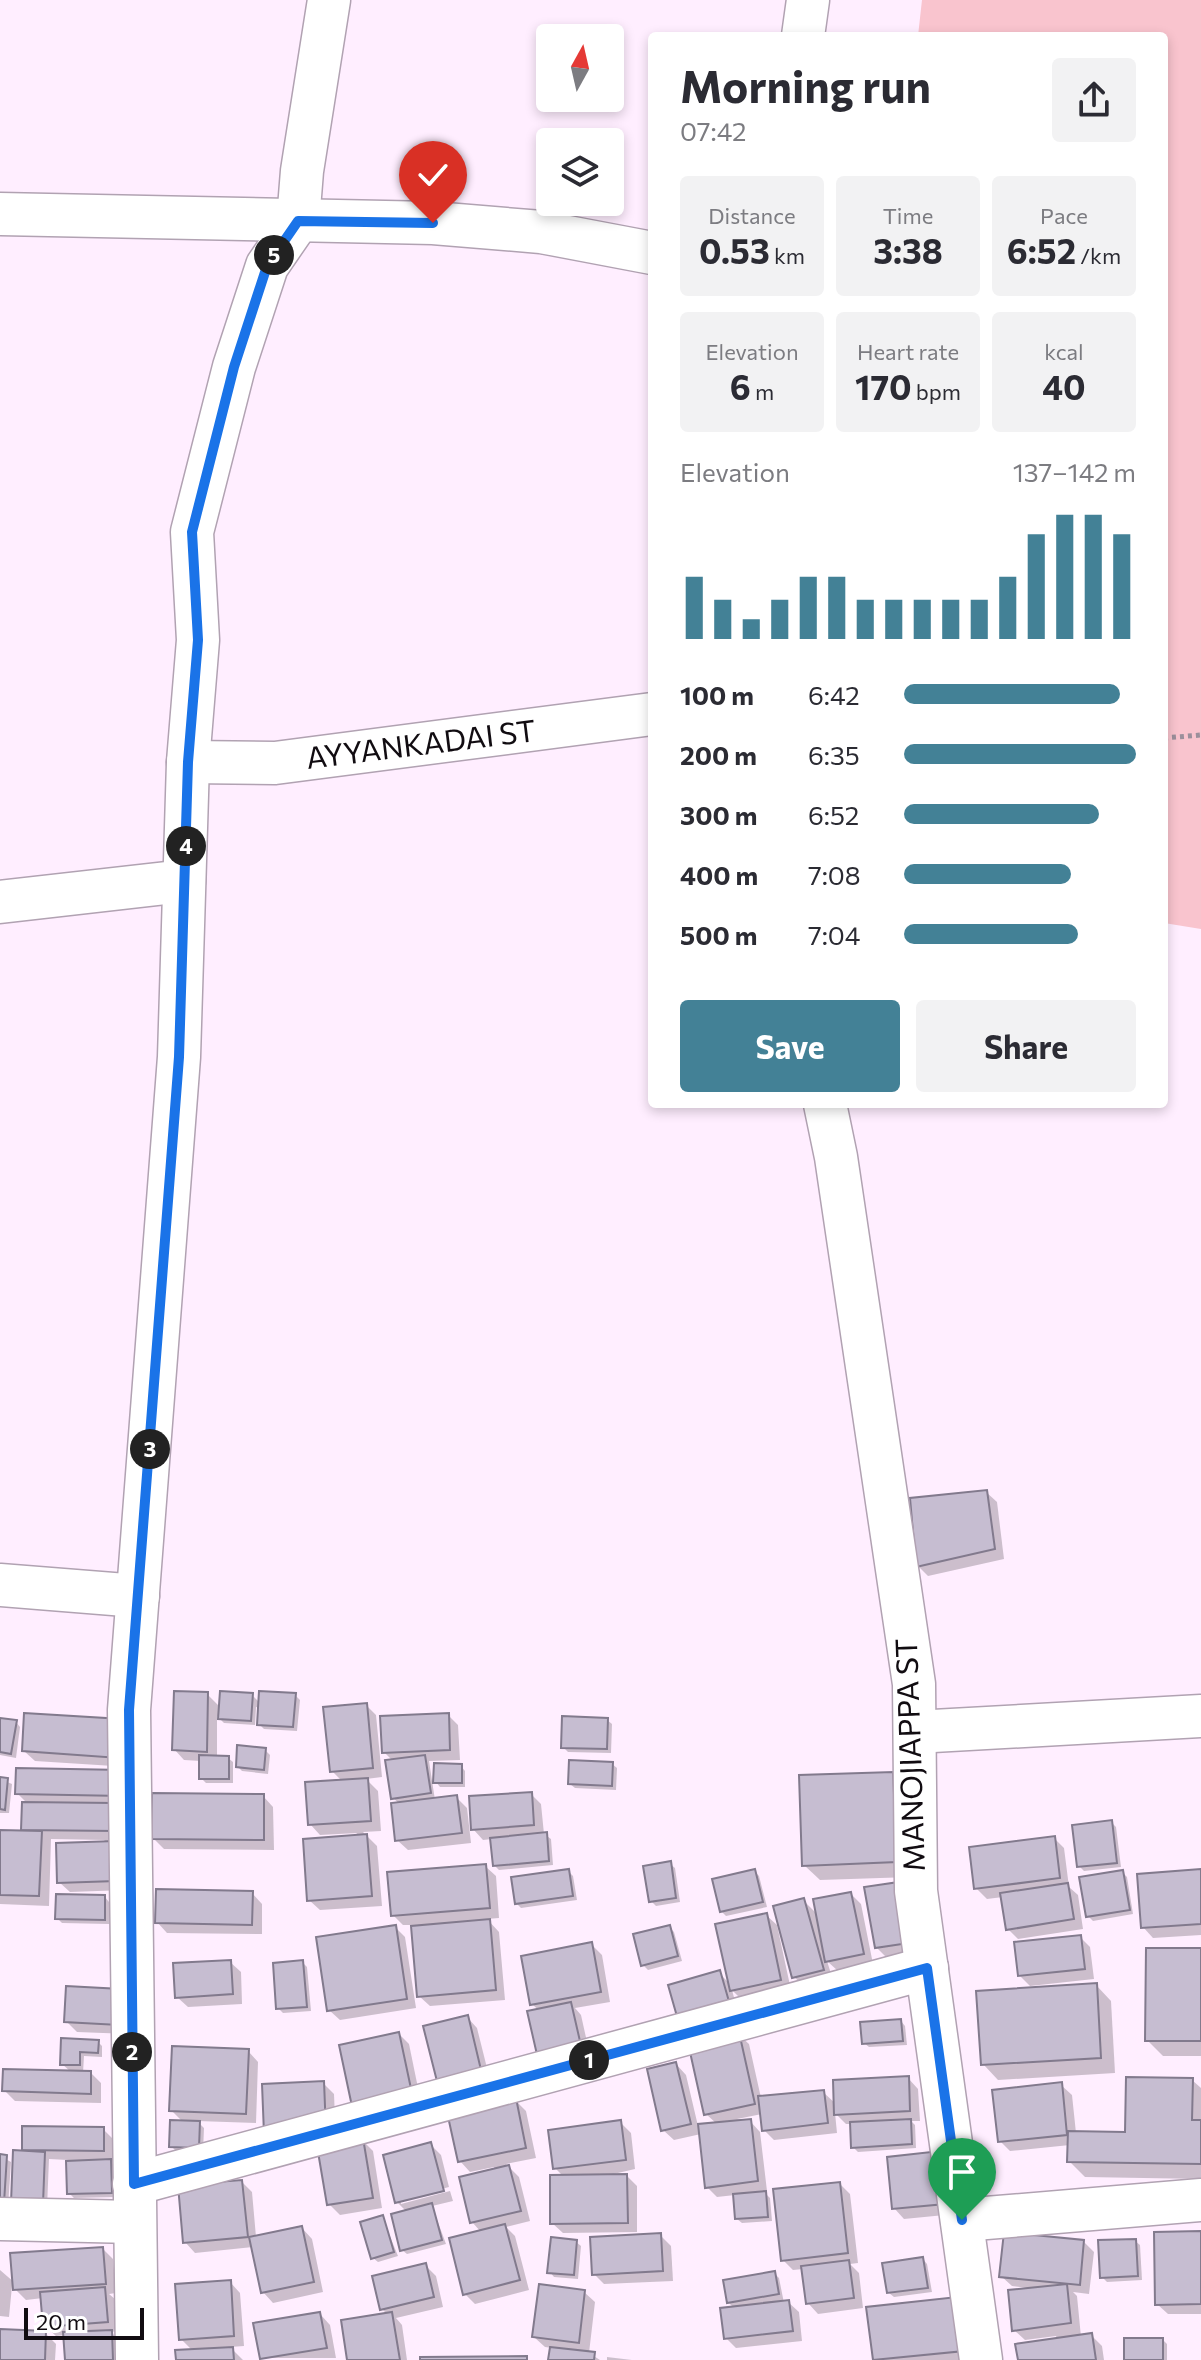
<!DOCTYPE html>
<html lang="en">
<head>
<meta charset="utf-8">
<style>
	body { margin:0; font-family:Commissioner,sans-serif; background:#f2f2f3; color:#2b2b33; height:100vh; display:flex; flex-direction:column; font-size:30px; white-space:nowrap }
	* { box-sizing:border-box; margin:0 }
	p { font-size:26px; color:#7c7c81 }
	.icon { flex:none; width:44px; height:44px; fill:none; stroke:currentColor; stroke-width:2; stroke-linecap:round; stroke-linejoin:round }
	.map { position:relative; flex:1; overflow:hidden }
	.side { position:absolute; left:648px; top:32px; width:520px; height:1076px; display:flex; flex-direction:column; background:#fff; border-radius:8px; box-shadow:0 4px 12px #0003 }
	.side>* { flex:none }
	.needle { width:52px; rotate:8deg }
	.controls { position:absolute; left:536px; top:24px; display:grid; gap:16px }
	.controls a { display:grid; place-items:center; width:88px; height:88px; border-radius:8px; background:#fff; box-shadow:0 4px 12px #0003; font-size:40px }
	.scale { position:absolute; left:24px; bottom:20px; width:120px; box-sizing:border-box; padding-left:8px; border:4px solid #110c11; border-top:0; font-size:22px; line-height:28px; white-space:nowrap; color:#110c11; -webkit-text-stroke:6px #fff; paint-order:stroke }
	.pin { position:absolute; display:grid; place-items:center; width:68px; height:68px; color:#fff; margin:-82px -34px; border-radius:50% 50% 50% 0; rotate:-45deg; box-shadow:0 0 8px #0007 }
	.pin .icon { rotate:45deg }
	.km { position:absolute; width:40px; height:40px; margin:-20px; border-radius:50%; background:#222; color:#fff; font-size:22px; line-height:40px; text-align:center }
	.round { display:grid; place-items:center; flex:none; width:84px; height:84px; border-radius:8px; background:#f2f2f3 }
	.headline { display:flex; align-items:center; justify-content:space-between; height:136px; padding:0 32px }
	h1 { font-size:44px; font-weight:700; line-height:60px }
	.stats { display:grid; grid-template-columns:repeat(3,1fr); gap:12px; height:136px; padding:8px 32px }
	.stats div { display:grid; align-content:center; border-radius:8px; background:#f2f2f3; text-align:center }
	.stats b { font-size:34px; font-weight:700 }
	.stats small { font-size:22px; font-weight:400 }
	.stats p { font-size:22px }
	.chart { height:224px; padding:16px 32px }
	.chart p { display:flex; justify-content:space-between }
	.chart svg { width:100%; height:144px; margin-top:8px; stroke:#438196; stroke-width:6 }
	.action { display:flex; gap:16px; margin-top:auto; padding:16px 32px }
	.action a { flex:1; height:92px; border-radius:8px; background:#438196; color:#fff; font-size:32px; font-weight:700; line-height:92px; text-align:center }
	.action a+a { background:#f2f2f3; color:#2b2b33 }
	ul { padding:0 32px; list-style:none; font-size:26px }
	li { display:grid; grid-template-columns:128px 96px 1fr; align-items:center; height:60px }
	li i { height:20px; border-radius:10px; background:#438196 }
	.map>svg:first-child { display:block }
	.green { fill:#f9c4ce }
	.shadow { fill:#0003 }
	.building { fill:#c6bdd1; stroke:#827a8d; stroke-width:2 }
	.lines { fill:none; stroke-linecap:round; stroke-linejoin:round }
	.minor-casing { stroke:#b1a2b2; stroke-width:45 }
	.path { stroke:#9b8f9b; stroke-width:5; stroke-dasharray:4 4; stroke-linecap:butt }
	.minor { stroke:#fff; stroke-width:42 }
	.route-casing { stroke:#fff; stroke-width:16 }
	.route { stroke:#1a73e8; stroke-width:10 }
	.labels { text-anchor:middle; stroke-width:8; stroke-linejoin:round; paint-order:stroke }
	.street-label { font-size:30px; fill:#110c11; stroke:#fff }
</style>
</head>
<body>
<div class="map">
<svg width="1201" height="2360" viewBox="0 0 1201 2360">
	<rect width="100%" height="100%" fill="#fef"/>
	<path class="green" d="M922 0H1201V929L1164 923V36H918Z"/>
	<g class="shadow">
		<path d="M986 1492 997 1502 1004 1559 928 1576 918 1566Z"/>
		<path d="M207 1694 220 1707 252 1695 260 1703 295 1695 300 1700 297 1731 264 1729 259 1724 260 1708 256 1707 255 1725 224 1723 217 1716V1758H228L233 1762V1783H206L201 1778V1761L184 1760 174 1749Z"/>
		<path d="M366 1705 376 1715 382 1777 366 1779 378 1791 381 1831 363 1832 377 1846 382 1906 320 1910 309 1900 357 1833 320 1835 310 1824 343 1782 332 1771Z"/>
		<path d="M26 1715 129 1767 35 1761 24 1751Z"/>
		<path d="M448 1715 458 1725 460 1760 429 1761 435 1800 456 1797 467 1808 471 1843 408 1850 397 1840 400 1804 393 1798V1761L384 1752Z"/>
		<path d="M0 1720 16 1722 20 1727 16 1758 0 1755Z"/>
		<path d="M607 1720 612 1724 611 1753 568 1752 563 1747Z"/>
		<path d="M265 1750 270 1755 268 1774 242 1771 238 1767Z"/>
		<path d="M612 1764 617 1768 616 1790 575 1788 570 1784Z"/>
		<path d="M461 1766 465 1771V1787H440L436 1782Z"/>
		<path d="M122 1772 126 1890 70 1892 59 1882 105 1840 51 1839 49 1906 0 1904V1832L23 1833 24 1804H28L17 1793Z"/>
		<path d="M893 1774 908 1790 911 1877 820 1880 804 1865Z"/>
		<path d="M0 1779 12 1784 9 1813H0Z"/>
		<path d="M531 1794 541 1804 544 1834 551 1839 553 1865 499 1870 494 1865 492 1839 483 1840 473 1829Z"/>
		<path d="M263 1796 273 1807 274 1850 164 1849 153 1838Z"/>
		<path d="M1111 1822 1116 1827 1121 1867 1084 1871 1079 1866Z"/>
		<path d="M1054 1838 1064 1848 1069 1887 1078 1895 1083 1929 1018 1939 1008 1929 1003 1897 987 1899 976 1888Z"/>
		<path d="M670 1864 675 1868 680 1902 656 1906 651 1901Z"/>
		<path d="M485 1866 496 1876 499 1918 487 1919 499 1932 505 2000 430 2006 419 1996 413 1925H403L393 1915Z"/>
		<path d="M568 1871 573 1876 577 1900 521 1908 516 1903Z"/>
		<path d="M754 1871 759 1876 767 1907 726 1916 721 1911Z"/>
		<path d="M1201 1871V1935L1153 1938 1143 1927Z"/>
		<path d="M1122 1872 1127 1877 1133 1914 1093 1921 1088 1916Z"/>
		<path d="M898 1884 918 1953 887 1958 876 1947Z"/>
		<path d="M252 1893 262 1904V1934L167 1933 157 1922Z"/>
		<path d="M851 1894 861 1904 873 1964 838 1971 827 1961 833 1980 805 1987 794 1977 804 1901 818 1915Z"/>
		<path d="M105 1897 109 1902V1924L62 1923 57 1918Z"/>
		<path d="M766 1915 777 1925 791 1990 742 2000 732 1990 739 2016 690 2030 719 1973 730 1984Z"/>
		<path d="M395 1927 405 1937 416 2008 340 2020 329 2010Z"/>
		<path d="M669 1927 674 1932 682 1961 648 1970 643 1965Z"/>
		<path d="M1080 1937 1090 1947 1094 1979 1030 1986 1020 1976Z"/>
		<path d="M591 1944 602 1955 610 2002 575 2008 581 2015 591 2060 532 2004Z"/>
		<path d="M1201 1950V2056H1163L1147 2040Z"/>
		<path d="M230 1962 241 1972 242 2004 188 2007 177 1997Z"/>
		<path d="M302 1962 307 1967 311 2011 283 2013 278 2008Z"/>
		<path d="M1096 1985 1111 2001 1115 2073 998 2080 983 2064Z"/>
		<path d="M68 1988 129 2034 77 2032 66 2021Z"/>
		<path d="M467 2017 477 2028 496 2104 515 2100 526 2111 536 2158 506 2164 519 2177 530 2221 506 2227 515 2236 529 2290 475 2304 465 2294 481 2232 472 2222 495 2170 494 2167 470 2172 460 2161Z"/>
		<path d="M901 2021 905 2026 907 2045 869 2047 864 2043Z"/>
		<path d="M399 2034 409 2044 426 2127 369 2139Z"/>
		<path d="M738 2034 749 2044 761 2098 823 2092 836 2104 908 2078 918 2089 920 2121H911L915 2125 916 2148 858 2152 853 2147 852 2124H846L835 2113 837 2133 774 2140 764 2130 762 2114 737 2119 750 2121 760 2132 767 2191 764 2192 770 2198 772 2221 742 2223 737 2219 735 2195 717 2197 707 2187 701 2134 674 2140 663 2130 676 2064 686 2075 698 2126 717 2124 706 2114Z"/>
		<path d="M63 2040 98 2042 102 2046V2057L84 2056 83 2073H91L101 2083V2103L15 2101 5 2091 71 2072 62 2064Z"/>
		<path d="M248 2051 258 2062 256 2123 197 2121 204 2128 203 2152 176 2151 172 2147 184 2123 171 2110Z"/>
		<path d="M1192 2080 1201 2088V2179L1085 2177 1069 2161 1070 2145 1010 2151 1000 2141 1061 2085 1072 2095 1076 2133 1127 2134Z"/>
		<path d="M323 2083 334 2094 336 2141 276 2144Z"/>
		<path d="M620 2122 631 2133 635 2169 605 2176H627L637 2186V2232L563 2233 552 2223 563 2176 555 2168Z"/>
		<path d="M103 2129 114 2140 113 2160H109L115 2166 116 2197 74 2198 69 2193 68 2160 49 2159 47 2208 18 2207 28 2153 24 2149Z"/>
		<path d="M362 2140 373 2151 382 2208 340 2215 329 2204Z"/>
		<path d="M430 2144 441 2155 449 2187 401 2200V2204L450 2191 453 2201 432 2206 446 2244 407 2254 402 2250 407 2212 397 2202Z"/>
		<path d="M0 2156 11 2162 8 2207 0 2206Z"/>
		<path d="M889 2159 955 2214 904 2219 894 2208Z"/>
		<path d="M242 2182 252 2192 256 2237 302 2228 312 2239 323 2292 273 2303 263 2292 253 2247 195 2253 185 2242Z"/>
		<path d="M840 2184 850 2194 858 2263 850 2264 859 2273 863 2308 818 2314 808 2303 803 2269 793 2270 783 2260Z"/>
		<path d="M382 2217 398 2256 378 2262 373 2258Z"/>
		<path d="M1201 2233V2314H1168L1157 2304Z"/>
		<path d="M660 2235 671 2246 673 2281 604 2284 594 2274Z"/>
		<path d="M1135 2241 1140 2245 1142 2280 1107 2282 1102 2277Z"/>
		<path d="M576 2242 581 2246 578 2279 554 2277 550 2272Z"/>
		<path d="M1084 2242 1094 2252 1089 2294 1073 2292 1077 2296 1081 2337 1091 2335 1102 2346 1104 2360H1020L1057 2340 1056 2336 1025 2340 1014 2330 1028 2288 1012 2286 1001 2276Z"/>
		<path d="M103 2249 113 2259 116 2293 109 2294 115 2299 117 2331 111 2332 122 2343 123 2360H67L66 2335 56 2336 45 2326 43 2298 26 2300 12 2286 9 2317 0 2316V2270L15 2283Z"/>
		<path d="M923 2259 927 2264 932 2292 894 2297 889 2293Z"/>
		<path d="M425 2265 436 2276 443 2307 396 2318 402 2325 407 2360H349L388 2315 382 2309Z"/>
		<path d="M774 2273 779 2278 784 2303 788 2302 799 2312 802 2341 736 2348 726 2338 735 2309 728 2302Z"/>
		<path d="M230 2282 240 2293 244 2346 230 2347 243 2360H178L193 2351 181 2339Z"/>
		<path d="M584 2292 595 2302 589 2353 600 2360H550L552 2348 545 2347 534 2337Z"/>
		<path d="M956 2299 973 2360H875L868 2309Z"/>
		<path d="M320 2314 330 2325 336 2358H262Z"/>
		<path d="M0 2331 45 2333 56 2344 55 2360H0Z"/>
		<path d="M1163 2340 1167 2344V2360H1126Z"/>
		<path d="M607 2357 632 2360H607Z"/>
	</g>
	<g class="building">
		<path d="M987 1490 995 1549 916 1567 910 1498Z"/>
		<path d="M174 1691 208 1692 207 1752 172 1750Z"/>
		<path d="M220 1691 253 1693 251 1721 218 1719Z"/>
		<path d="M259 1691 296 1693 293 1727 257 1725Z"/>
		<path d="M367 1703 373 1768 330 1772 323 1707Z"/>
		<path d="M24 1713 122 1719 119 1758 22 1751Z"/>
		<path d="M449 1713 450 1750 382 1753 380 1716Z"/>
		<path d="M562 1716 608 1718 607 1749 561 1748Z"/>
		<path d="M0 1718 17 1720 11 1754 0 1752Z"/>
		<path d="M237 1745 266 1748 264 1770 236 1767Z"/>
		<path d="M199 1755 229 1756V1779H199Z"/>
		<path d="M425 1755 431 1793 391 1799 385 1760Z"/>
		<path d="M569 1760 613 1762 612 1786 568 1784Z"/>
		<path d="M434 1763 462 1764V1783H433Z"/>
		<path d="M16 1768 123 1770V1796L15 1794Z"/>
		<path d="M893 1772 897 1862 802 1866 799 1775Z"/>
		<path d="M0 1777 8 1778 5 1810 0 1809Z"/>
		<path d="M368 1778 371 1821 308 1825 305 1782Z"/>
		<path d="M532 1792 534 1825 471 1830 469 1796Z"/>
		<path d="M152 1793 264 1794V1840L151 1839Z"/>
		<path d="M457 1795 462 1833 395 1841 391 1803Z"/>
		<path d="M22 1802 114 1803 115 1831 21 1830Z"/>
		<path d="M1112 1820 1117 1863 1077 1867 1072 1825Z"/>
		<path d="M0 1830 42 1831 39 1896 0 1895Z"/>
		<path d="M547 1832 549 1861 493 1866 490 1838Z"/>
		<path d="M367 1834 372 1896 307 1901 303 1839Z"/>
		<path d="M1055 1836 1060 1878 974 1889 969 1847Z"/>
		<path d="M115 1841 116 1881 57 1883 56 1843Z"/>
		<path d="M671 1861 676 1898 649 1902 643 1866Z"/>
		<path d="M486 1864 490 1908 391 1916 387 1872Z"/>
		<path d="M569 1869 573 1896 515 1904 511 1877Z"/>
		<path d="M755 1869 763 1902 720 1912 712 1879Z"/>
		<path d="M1201 1869V1924L1141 1928 1137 1874Z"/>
		<path d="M1123 1870 1130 1910 1086 1917 1079 1877Z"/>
		<path d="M899 1882 909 1943 875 1948 864 1887Z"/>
		<path d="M1068 1883 1074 1919 1006 1930 1000 1893Z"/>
		<path d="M156 1889 253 1891 252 1925 155 1923Z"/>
		<path d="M851 1892 864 1954 825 1962 813 1899Z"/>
		<path d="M56 1894 105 1895V1920L55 1919Z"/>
		<path d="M804 1898 824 1970 792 1978 773 1906Z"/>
		<path d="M767 1913 781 1980 730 1991 715 1924Z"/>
		<path d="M490 1919 496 1990 417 1997 411 1926Z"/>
		<path d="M396 1925 407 1999 327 2011 316 1937Z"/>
		<path d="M670 1925 678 1956 641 1966 633 1934Z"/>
		<path d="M1081 1935 1085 1969 1018 1976 1014 1942Z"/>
		<path d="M592 1942 601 1992 530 2005 521 1956Z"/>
		<path d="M1146 1948H1201V2041H1145Z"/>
		<path d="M231 1960 233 1994 175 1998 173 1963Z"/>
		<path d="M303 1960 307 2007 276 2009 273 1963Z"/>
		<path d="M720 1970 730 2005 678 2020 668 1985Z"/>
		<path d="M1097 1983 1101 2058 981 2065 976 1991Z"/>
		<path d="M66 1986 121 1989 119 2025 64 2022Z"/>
		<path d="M571 2002 582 2050 538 2059 527 2011Z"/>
		<path d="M468 2015 486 2091 442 2101 423 2026Z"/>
		<path d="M901 2019 903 2041 862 2044 860 2022Z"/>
		<path d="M399 2032 417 2117 357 2130 339 2045Z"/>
		<path d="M739 2032 755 2104 704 2115 688 2043Z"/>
		<path d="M61 2038 99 2040 98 2053 80 2052V2065H60Z"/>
		<path d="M172 2046 249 2049 246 2114 169 2111Z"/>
		<path d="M676 2062 691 2124 661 2131 647 2069Z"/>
		<path d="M3 2069 91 2071V2094L2 2091Z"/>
		<path d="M909 2076 910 2111 834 2115 833 2080Z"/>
		<path d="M1126 2077 1193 2078 1192 2120H1201V2164L1067 2162 1068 2131 1125 2132Z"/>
		<path d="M324 2081 326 2132 264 2134 262 2084Z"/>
		<path d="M1062 2082 1067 2135 998 2142 992 2090Z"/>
		<path d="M824 2090 828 2123 762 2131 758 2096Z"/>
		<path d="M516 2098 526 2148 458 2162 447 2112Z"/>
		<path d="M751 2119 758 2181 705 2188 698 2124Z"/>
		<path d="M911 2119 912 2144 851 2148 850 2122Z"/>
		<path d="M170 2120 200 2121 199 2148 169 2147Z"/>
		<path d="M621 2120 626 2160 553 2169 548 2130Z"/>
		<path d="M22 2126 104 2127V2151L22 2150Z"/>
		<path d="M363 2138 373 2198 327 2205 317 2146Z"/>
		<path d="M431 2142 444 2191 395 2203 383 2155Z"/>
		<path d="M13 2150 45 2152 43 2204 11 2203Z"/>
		<path d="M940 2151 945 2204 892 2209 887 2157Z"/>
		<path d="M0 2154 7 2155 4 2203H0Z"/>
		<path d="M111 2159 112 2193 67 2194 66 2161Z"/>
		<path d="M509 2165 521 2211 470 2223 459 2177Z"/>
		<path d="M627 2174 628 2223 550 2224V2175Z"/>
		<path d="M242 2180 248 2237 183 2243 178 2185Z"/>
		<path d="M840 2182 848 2253 781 2261 773 2189Z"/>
		<path d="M766 2191 768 2217 735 2219 733 2194Z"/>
		<path d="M432 2203 442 2240 400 2251 391 2214Z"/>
		<path d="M383 2215 394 2252 371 2259 360 2222Z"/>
		<path d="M505 2224 520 2280 463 2295 449 2238Z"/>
		<path d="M302 2226 314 2282 261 2293 249 2237Z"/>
		<path d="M1201 2231V2304L1155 2305 1154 2232Z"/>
		<path d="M1004 2232 1084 2240 1080 2285 999 2277Z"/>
		<path d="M661 2233 663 2271 592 2275 590 2237Z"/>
		<path d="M551 2237 577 2240 574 2275 547 2273Z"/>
		<path d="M1136 2239 1138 2276 1100 2278 1098 2240Z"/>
		<path d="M103 2247 106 2284 13 2290 10 2253Z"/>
		<path d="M923 2257 928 2288 887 2293 882 2263Z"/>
		<path d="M849 2260 854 2298 806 2304 801 2266Z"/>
		<path d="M426 2263 434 2297 380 2310 372 2276Z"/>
		<path d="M775 2271 779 2294 727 2303 723 2280Z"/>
		<path d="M231 2280 234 2336 179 2340 175 2284Z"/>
		<path d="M539 2284 585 2290 579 2343 532 2337Z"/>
		<path d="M1067 2284 1071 2323 1012 2331 1008 2290Z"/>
		<path d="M105 2287 108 2322 43 2327 40 2292Z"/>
		<path d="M957 2297 964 2351 873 2360 866 2307Z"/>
		<path d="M789 2300 793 2331 724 2339 720 2308Z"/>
		<path d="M320 2312 327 2348 260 2359 253 2323Z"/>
		<path d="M392 2312 400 2360H347L341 2320Z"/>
		<path d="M0 2329 46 2331 45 2360H0Z"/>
		<path d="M112 2330 113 2360H65L63 2332Z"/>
		<path d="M1092 2333 1096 2360H1018L1015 2344Z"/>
		<rect x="1124" y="2338" width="39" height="22"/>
		<path d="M233 2347 234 2360H176L175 2350Z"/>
		<path d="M550 2347 595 2352 594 2360H548Z"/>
		<path d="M527 2356V2360H420V2357Z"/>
	</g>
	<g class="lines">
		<defs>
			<g id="minor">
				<path d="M803 36 808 0"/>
				<path d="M0 214 433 223 541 232 652 253"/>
				<path d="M188 762 275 763 652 714"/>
				<path d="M0 902 184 881"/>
				<path d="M825 1104 836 1157 914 1684 916 1891 981 2360"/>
				<path d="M0 1585 138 1596"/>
				<path d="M915 1732 1201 1716"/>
				<path d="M134 2184 927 1968"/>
				<path d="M0 2219 134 2222"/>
				<path d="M962 2220 1201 2200"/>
				<path d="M137 2360 129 1710 179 1057 188 762 198 640 192 532 234 367 267 266 298 221 302 171 329 0"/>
			</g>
		</defs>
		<use href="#minor" class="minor-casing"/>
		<path class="path" d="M1164 738 1201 735"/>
		<use href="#minor" class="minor"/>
	</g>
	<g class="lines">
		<defs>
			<path id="route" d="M433 223 298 221 267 266 234 367 192 532 198 640 188 762 179 1057 129 1710 134 2184 927 1968 962 2220"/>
		</defs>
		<use href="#route" class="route-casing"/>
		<use href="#route" class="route"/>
	</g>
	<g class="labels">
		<g class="street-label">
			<text transform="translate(421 745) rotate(-7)" y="10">AYYANKADAI ST</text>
			<text transform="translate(911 1755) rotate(-92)" y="10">MANOJIAPPA ST</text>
		</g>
	</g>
</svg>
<div class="controls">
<a><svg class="needle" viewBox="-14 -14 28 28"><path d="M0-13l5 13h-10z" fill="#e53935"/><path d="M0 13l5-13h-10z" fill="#7c7c81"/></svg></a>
<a><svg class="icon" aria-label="layers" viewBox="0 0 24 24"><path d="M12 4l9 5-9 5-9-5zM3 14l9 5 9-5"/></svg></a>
</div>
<div class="scale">20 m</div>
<div class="pin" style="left:962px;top:2220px;background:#1e9e55"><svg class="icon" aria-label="arrive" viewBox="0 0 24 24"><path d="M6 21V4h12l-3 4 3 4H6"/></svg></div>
<div class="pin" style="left:433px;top:223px;background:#d93025"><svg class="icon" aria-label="check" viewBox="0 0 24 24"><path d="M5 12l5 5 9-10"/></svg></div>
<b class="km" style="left:589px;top:2060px">1</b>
<b class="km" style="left:132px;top:2052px">2</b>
<b class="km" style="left:150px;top:1449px">3</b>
<b class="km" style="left:186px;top:846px">4</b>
<b class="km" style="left:274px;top:255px">5</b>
<section class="side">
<div class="headline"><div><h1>Morning run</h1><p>07:42</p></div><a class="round"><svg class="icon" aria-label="share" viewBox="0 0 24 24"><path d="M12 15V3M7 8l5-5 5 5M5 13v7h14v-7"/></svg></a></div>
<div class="stats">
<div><p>Distance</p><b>0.53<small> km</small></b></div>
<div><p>Time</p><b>3:38</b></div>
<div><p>Pace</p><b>6:52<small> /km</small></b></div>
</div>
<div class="stats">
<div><p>Elevation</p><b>6<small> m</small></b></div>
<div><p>Heart rate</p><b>170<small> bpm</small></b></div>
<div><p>kcal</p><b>40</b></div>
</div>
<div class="chart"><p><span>Elevation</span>137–142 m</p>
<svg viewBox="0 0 160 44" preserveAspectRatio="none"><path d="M5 44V25M15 44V32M25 44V38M35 44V32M45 44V25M55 44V25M65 44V32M75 44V32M85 44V32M95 44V32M105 44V32M115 44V25M125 44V12M135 44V6M145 44V6M155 44V12"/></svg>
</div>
<ul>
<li><b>100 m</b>6:42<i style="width:93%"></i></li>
<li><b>200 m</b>6:35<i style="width:100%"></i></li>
<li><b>300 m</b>6:52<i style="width:84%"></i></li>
<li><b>400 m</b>7:08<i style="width:72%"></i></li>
<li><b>500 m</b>7:04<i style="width:75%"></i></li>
</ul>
<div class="action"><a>Save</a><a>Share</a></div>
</section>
</div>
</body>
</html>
